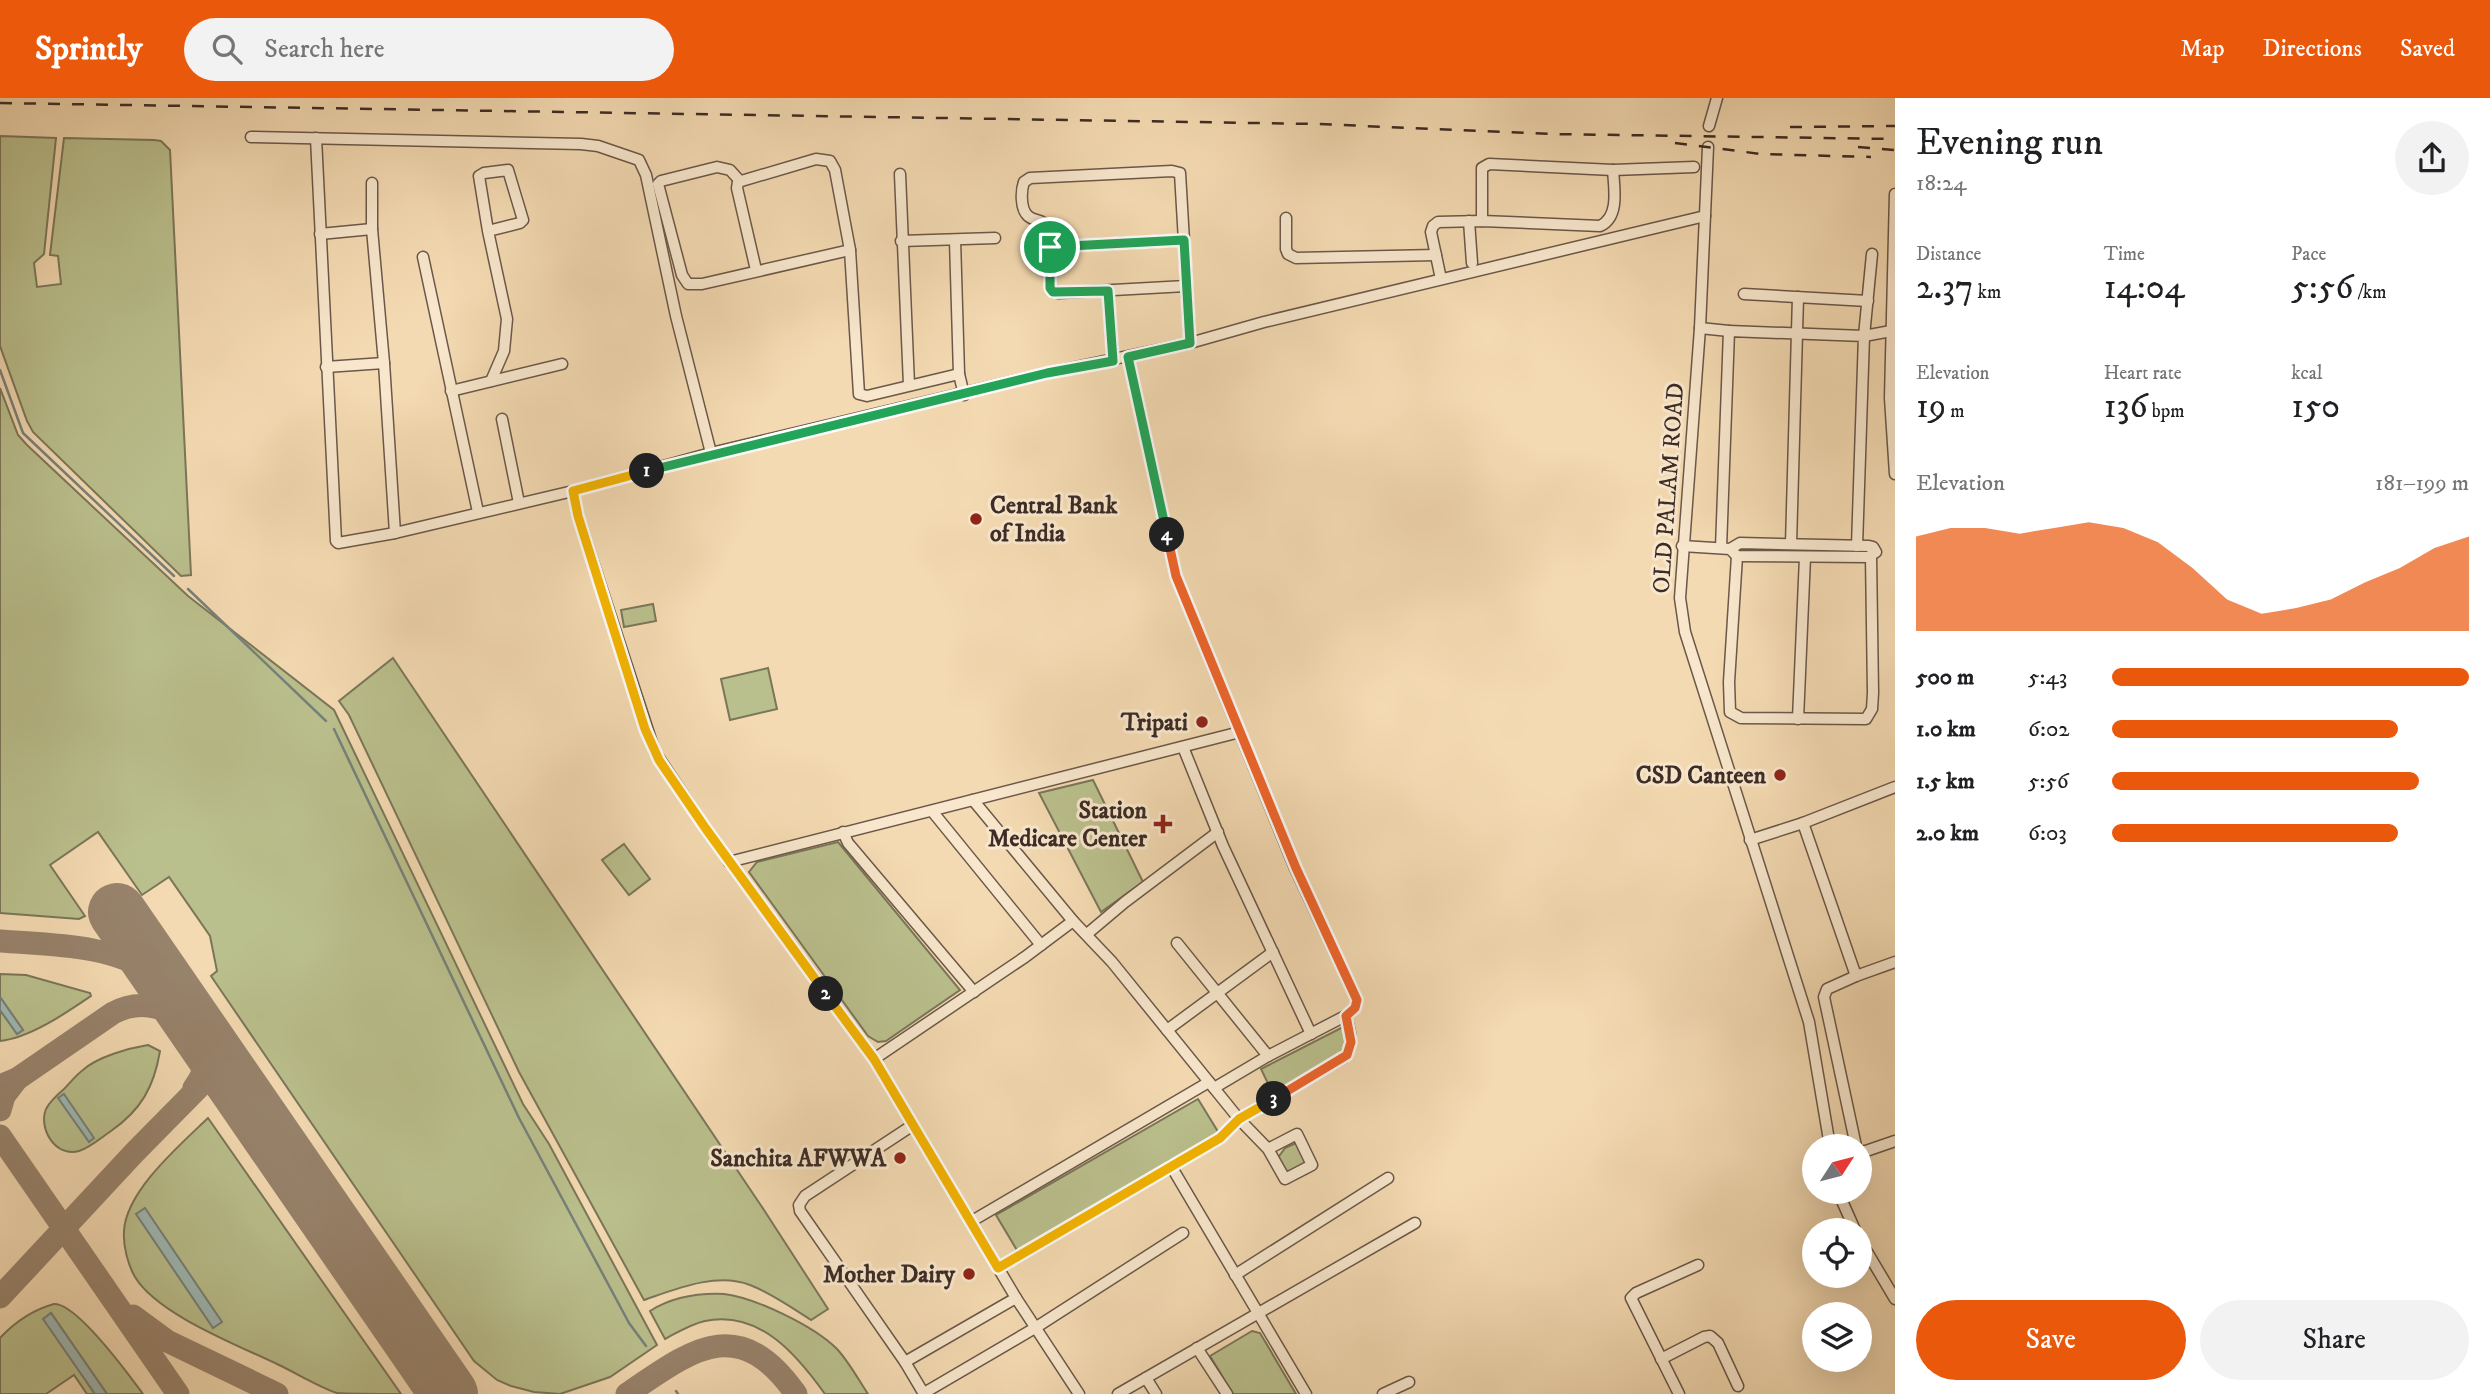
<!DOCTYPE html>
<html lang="en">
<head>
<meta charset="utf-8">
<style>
	body { margin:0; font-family:"IM FELL DW Pica",serif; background:#f2f2f2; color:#202124; height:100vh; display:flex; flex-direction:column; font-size:26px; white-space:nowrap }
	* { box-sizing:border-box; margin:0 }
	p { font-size:23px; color:#757577 }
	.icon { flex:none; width:38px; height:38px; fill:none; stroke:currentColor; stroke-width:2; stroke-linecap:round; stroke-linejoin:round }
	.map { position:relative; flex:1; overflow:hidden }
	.side { display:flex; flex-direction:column; background:#fff; width:595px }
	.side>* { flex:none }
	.needle { width:46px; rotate:54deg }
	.fabs { position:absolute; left:1802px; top:1036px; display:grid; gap:14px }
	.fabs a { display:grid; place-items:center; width:70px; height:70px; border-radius:50%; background:#fff; box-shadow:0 7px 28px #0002; font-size:35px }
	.pin { position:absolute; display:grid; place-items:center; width:60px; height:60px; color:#fff; margin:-30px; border:4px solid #fff; border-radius:50%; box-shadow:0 2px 7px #0007 }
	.km { position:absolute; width:35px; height:35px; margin:-18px; border-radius:50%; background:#222; color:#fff; font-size:19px; line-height:35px; text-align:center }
	.round { display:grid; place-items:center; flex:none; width:74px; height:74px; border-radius:37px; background:#f2f2f2 }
	.summary { display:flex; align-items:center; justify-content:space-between; height:119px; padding:0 21px }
	h1 { font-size:38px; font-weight:600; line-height:52px }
	.stats { display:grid; grid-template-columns:repeat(3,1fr); gap:10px; height:119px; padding:7px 21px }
	.stats div { display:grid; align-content:center }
	.stats b { font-size:35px; font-weight:600 }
	.stats small { font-size:19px; font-weight:400 }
	.stats p { font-size:19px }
	.chart { height:196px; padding:14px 21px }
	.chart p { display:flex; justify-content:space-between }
	.chart svg { width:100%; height:126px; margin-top:7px; fill:#ea580c; opacity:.7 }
	.primary-button { display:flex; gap:14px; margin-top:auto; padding:14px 21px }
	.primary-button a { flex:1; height:80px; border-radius:42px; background:#ea580c; color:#fff; font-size:28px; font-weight:600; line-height:80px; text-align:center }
	.primary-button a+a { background:#f2f2f2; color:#202124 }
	ul { padding:0 21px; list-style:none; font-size:23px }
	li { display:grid; grid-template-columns:112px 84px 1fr; align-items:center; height:52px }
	li i { height:18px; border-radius:9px; background:#ea580c }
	header { display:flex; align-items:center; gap:42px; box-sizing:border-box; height:98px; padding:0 35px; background:#ea580c; color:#fff }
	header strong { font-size:33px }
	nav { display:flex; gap:38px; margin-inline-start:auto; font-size:24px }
	.search { width:490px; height:63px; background:#f2f2f2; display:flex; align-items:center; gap:18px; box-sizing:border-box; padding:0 24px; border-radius:38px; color:#757577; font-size:26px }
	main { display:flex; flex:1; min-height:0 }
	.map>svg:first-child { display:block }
	.green { fill:#bac08d; stroke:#7b765a; stroke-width:2 }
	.water { fill:#9eb9b4; stroke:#77817b; stroke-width:2 }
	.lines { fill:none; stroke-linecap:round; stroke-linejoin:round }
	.stream { stroke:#77817b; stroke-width:2.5 }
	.taxiway { stroke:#98836c; stroke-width:23 }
	.runway { stroke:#98836c; stroke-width:58 }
	.minor-casing { stroke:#6a5849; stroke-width:13 }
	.minor { stroke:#f8e7cd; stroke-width:10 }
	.rail { stroke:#3c2c26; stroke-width:2.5; stroke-dasharray:12 12; stroke-linecap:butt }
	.split-1-casing { stroke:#fff; stroke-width:14 }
	.split-2-casing { stroke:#fff; stroke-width:14 }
	.split-3-casing { stroke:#fff; stroke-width:14 }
	.split-4-casing { stroke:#fff; stroke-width:14 }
	.split-5-casing { stroke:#fff; stroke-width:14 }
	.split-1 { stroke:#22a559; stroke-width:9 }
	.split-2 { stroke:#f5b400; stroke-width:9 }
	.split-3 { stroke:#f5b400; stroke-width:9 }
	.split-4 { stroke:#f0652b; stroke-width:9 }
	.split-5 { stroke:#22a559; stroke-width:9 }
	.poi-dot { fill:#8f2418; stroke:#f8e7cd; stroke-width:2.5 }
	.labels { text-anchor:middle; stroke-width:6; stroke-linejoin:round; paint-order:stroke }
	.street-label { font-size:24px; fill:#3c2c26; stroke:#f8e7cd }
	.poi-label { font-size:24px; font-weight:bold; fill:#3c2c26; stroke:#f8e7cd; text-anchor:end }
</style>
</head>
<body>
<header>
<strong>Sprintly</strong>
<div class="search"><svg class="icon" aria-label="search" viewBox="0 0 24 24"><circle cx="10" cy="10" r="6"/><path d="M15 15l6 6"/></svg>Search here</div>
<nav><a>Map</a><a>Directions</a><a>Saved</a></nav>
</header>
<main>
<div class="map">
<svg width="1895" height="1296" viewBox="0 0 1895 1296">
	<rect width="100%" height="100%" fill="#f4dab2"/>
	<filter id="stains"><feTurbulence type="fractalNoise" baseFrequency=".00286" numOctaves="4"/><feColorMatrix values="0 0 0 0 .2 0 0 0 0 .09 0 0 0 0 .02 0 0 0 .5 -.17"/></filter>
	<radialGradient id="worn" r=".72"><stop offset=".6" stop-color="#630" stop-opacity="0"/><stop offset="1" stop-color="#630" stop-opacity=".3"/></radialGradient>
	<g class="green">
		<path d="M0 38 56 40 44 156 34 165 37 189 61 186 58 158 50 157 64 40 154 42 161 43 170 52 191 477 181 478 33 334 27 323 0 248Z"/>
		<path d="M0 290 18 337 27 347 188 498 334 612 523 1006 549 1046 657 1247 610 1279 560 1296 534 1294 511 1288 497 1282 474 1263 211 878 217 873 210 838 169 779 142 797 98 734 50 767 85 818 79 821 0 815Z"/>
		<path d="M653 506 656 523 624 529 621 512Z"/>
		<path d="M393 560 764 1112 828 1211 811 1222C792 1210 771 1195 750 1187 716 1174 676 1191 644 1202L519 974 349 617 339 603Z"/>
		<path d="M768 570 777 611 730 622 721 581Z"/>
		<path d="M1093 682 1143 784 1101 814 1039 695Z"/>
		<path d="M838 744 960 892 886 943 878 944 868 938 749 774 757 764Z"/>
		<path d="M624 746 650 781 629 797 602 762Z"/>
		<path d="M0 876 26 877 90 895 91 898C66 915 30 940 0 943V912L17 936 23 932 0 899Z"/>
		<path d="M1345 928 1347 935 1344 957 1274 998 1261 971Z"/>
		<path d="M148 947 160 953C154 989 141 1012 111 1033 102 1039 90 1050 79 1053 56 1060 38 1031 46 1011 50 1003 57 997 64 991 70 985 76 977 83 972 97 959 129 950 148 947Z"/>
		<path d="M1198 1001 1220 1037 1018 1154 996 1117Z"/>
		<path d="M208 1020 401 1296C384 1296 352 1296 337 1295 317 1288 298 1276 279 1267 240 1248 158 1217 135 1179 128 1167 123 1148 124 1133 126 1093 180 1047 208 1020Z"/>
		<path d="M1296 1045 1310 1066 1288 1077 1277 1061 1285 1050Z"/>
		<path d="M724 1196C756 1200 814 1228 837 1251 849 1264 858 1281 868 1296H825C797 1257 760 1212 705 1223 691 1226 678 1234 665 1241L650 1213C672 1199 699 1195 724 1196Z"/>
		<path d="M54 1206C77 1205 129 1277 143 1296H107L51 1215 44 1221 95 1296H87L74 1277 46 1296H0V1240C15 1224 32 1212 54 1206Z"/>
		<path d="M1252 1233 1260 1235 1296 1296H1233L1210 1258Z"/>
	</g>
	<g class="water">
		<path d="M0 899 23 932 17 936 0 912Z"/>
		<path d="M64 996 94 1040 89 1044 58 1000Z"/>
		<path d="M145 1110 222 1224 213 1230 136 1116Z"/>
		<path d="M51 1215 107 1296H95L43 1221Z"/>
	</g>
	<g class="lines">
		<g class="stream">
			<path d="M0 272 23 335 174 478"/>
			<path d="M188 491 326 623"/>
			<path d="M334 631 519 1020 629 1225 646 1248"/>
			<path d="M676 1293 678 1296"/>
		</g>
		<g class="taxiway">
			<path d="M0 843C50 847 111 846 154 876 164 883 172 895 180 904"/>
			<path d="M0 988 17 981 113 915C144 898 172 912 198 932"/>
			<path d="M194 990C207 971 212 957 201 935"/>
			<path d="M0 1012 4 998 17 981"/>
			<path d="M0 1038 178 1296"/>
			<path d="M0 1199 134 1055 201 987C219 973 231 984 244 998"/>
			<path d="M133 1218 167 1243 277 1296"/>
			<path d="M627 1296C692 1252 738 1214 796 1296"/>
		</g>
		<path class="runway" d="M117 814 449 1296"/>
		<defs>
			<g id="minor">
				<path d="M1709 28 1717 0"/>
				<path d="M251 39 581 46 598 48 639 62 646 77 676 218 711 355"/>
				<path d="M316 40 336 443 338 445 395 435 573 393 711 355 1047 275 1190 245 1264 224 1705 118"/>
				<path d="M1708 49 1700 230 1680 500 1685 534 1809 924 1830 1048"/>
				<path d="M900 76 909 287"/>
				<path d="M740 83 730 72 717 69 661 83 658 86 682 177 688 186H702L850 152"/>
				<path d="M372 85V131L384 265 395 435"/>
				<path d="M1895 96 1890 300 1895 376"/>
				<path d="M1286 120V151L1288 156 1296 160 1436 157"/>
				<path d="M1469 123 1472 165"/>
				<path d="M1482 123V70L1489 66 1613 72 1694 69"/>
				<path d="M488 133 479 78 484 75 508 72 523 122 520 125 488 133 507 221 504 253 491 283"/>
				<path d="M320 136 372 131"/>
				<path d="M955 142 959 276 964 297"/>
				<path d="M901 143 995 140"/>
				<path d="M1050 149 1184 142"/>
				<path d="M1872 156 1864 238 1891 233"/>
				<path d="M423 159 478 414"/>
				<path d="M756 172 737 90 738 84 816 61 830 63 835 72 850 152 859 296 867 298 959 276"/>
				<path d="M1441 181 1431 134 1433 128 1438 124 1482 123 1600 128C1620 119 1614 89 1613 72"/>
				<path d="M1186 188 1059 195 1053 194 1050 190 1048 129C1042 120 1035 124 1028 118 1020 111 1021 92 1024 84L1030 80 1172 73 1180 75 1190 245"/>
				<path d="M1108 193 1113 263"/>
				<path d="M1744 196 1868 203"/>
				<path d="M1700 230 1729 233"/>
				<path d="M1128 259 1176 478 1295 770 1357 902 1355 910 1349 916 1268 958 1214 990"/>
				<path d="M326 269 384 265"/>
				<path d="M451 293 562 266"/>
				<path d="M502 321 519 405"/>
				<path d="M573 393 578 418 655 654 706 731 874 961 1016 1200 905 1264 924 1296"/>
				<path d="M1791 446 1798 199"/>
				<path d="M1682 448 1730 451 1740 445 1869 448 1873 449 1876 454 1868 459 1737 458 1730 451"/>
				<path d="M1721 450 1729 233 1864 238 1857 448"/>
				<path d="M1737 458 1729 584 1730 614 1741 620 1866 621 1872 611 1873 595 1871 458"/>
				<path d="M1798 621 1805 459"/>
				<path d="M1183 649 1223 748 1311 936"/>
				<path d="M973 702 1073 823 1112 864 1239 1021 1268 1051 1285 1081 1312 1067 1297 1036 1268 1051"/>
				<path d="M932 713 1041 847"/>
				<path d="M1803 725 1856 878 1895 864"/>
				<path d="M843 734 848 745 974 894"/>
				<path d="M1750 742 1803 725 1895 689"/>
				<path d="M729 764 1240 634"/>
				<path d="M1087 836 1125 804 1218 734"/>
				<path d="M1177 845 1268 958"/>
				<path d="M1856 878 1827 891 1824 899 1856 1048"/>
				<path d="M1167 932 1273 854"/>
				<path d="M874 961 1025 859 1073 823"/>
				<path d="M1860 1053H1866L1895 1043"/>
				<path d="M1171 1068 1306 1296"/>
				<path d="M1838 1094 1855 1132"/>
				<path d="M972 1123 1209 984"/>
				<path d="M1860 1142 1895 1201"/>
				<path d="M998 1170 1220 1040 1239 1021 1343 960C1355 947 1350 933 1346 918"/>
				<path d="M1235 1177 1388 1080"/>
				<path d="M1016 1200 1079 1296"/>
				<path d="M1197 1250 1227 1296"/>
				<path d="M1661 1261 1704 1239 1710 1238 1718 1245 1738 1288"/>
				<path d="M905 1264 800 1113 799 1107 805 1098 913 1027"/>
				<path d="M1146 1280 1156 1296"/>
				<path d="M924 1295 1035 1230 1183 1135"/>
				<path d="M1118 1296C1217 1238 1316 1181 1415 1125"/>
				<path d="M1383 1296 1409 1284"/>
				<path d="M1679 1296 1631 1200 1636 1195 1698 1167"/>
			</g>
		</defs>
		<use href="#minor" class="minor-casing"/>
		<use href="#minor" class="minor"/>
		<g class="rail">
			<path d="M0 5 1318 26 1551 36 1895 41"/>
			<path d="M1790 29 1895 28"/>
			<path d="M1675 45 1761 56 1871 59"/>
			<path d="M1858 49 1895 52"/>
		</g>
	</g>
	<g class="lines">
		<defs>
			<path id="split-1" d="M647 373 1047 275 1113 263 1108 193 1053 194 1050 190V149"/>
			<path id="split-2" d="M647 373 573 393 578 418 645 631 659 662 706 731 826 896"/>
			<path id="split-3" d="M826 896 874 961 998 1170 1220 1040 1239 1021 1274 1001"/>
			<path id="split-4" d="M1167 437 1176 478 1296 770 1357 902 1355 910 1346 918 1351 944 1347 957 1274 1001"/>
			<path id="split-5" d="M1050 149 1184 142 1190 245 1128 259 1167 437"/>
		</defs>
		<use href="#split-1" class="split-1-casing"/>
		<use href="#split-2" class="split-2-casing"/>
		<use href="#split-3" class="split-3-casing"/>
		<use href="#split-4" class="split-4-casing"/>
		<use href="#split-5" class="split-5-casing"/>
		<use href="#split-1" class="split-1"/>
		<use href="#split-2" class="split-2"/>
		<use href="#split-3" class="split-3"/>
		<use href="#split-4" class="split-4"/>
		<use href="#split-5" class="split-5"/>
	</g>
	<g class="poi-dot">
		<circle cx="976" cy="421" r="7"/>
		<circle cx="1202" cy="624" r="7"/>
		<circle cx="1780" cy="677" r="7"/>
		<path d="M1159.5 715.5h7v7h7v7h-7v7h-7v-7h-7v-7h7z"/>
		<circle cx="900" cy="1060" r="7"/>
		<circle cx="969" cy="1176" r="7"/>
	</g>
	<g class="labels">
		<g class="street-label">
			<text transform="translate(1668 390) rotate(-86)" y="8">OLD PALAM ROAD</text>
		</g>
		<g class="poi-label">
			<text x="990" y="415" text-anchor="start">Central Bank<tspan x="990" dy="28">of India</tspan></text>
			<text x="1188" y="632">Tripati</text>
			<text x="1766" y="685">CSD Canteen</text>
			<text x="1147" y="720">Station<tspan x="1147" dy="28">Medicare Center</tspan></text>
			<text x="886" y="1068">Sanchita AFWWA</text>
			<text x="955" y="1184">Mother Dairy</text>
		</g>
	</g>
	<rect width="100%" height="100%" filter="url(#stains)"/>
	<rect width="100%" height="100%" fill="url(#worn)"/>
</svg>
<div class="fabs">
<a><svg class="needle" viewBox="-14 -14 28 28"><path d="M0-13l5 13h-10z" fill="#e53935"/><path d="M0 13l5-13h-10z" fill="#757577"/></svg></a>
<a><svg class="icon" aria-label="locate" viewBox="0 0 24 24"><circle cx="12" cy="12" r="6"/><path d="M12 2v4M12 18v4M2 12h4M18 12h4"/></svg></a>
<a><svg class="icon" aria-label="layers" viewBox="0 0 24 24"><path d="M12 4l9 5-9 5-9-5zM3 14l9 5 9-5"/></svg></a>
</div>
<div class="pin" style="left:1050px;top:149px;background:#1e9e55"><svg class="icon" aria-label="arrive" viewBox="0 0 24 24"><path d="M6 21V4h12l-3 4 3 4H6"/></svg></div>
<b class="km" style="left:647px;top:373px">1</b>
<b class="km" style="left:826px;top:896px">2</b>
<b class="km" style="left:1274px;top:1001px">3</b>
<b class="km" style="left:1167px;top:437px">4</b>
</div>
<section class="side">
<div class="summary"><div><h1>Evening run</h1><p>18:24</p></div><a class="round"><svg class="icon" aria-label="share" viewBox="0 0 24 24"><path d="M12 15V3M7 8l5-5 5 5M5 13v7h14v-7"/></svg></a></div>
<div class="stats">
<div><p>Distance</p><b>2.37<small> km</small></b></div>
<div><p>Time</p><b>14:04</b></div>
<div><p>Pace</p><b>5:56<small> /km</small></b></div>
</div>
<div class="stats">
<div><p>Elevation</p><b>19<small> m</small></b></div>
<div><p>Heart rate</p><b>136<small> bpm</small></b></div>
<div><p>kcal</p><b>150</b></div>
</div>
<div class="chart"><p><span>Elevation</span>181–199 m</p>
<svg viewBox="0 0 160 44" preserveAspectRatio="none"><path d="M0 44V11L10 8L20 8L30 10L40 8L50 6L60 8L70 13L80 22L90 33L100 38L110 36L120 33L130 27L140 22L150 15L160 11V44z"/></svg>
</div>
<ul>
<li><b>500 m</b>5:43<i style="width:100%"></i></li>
<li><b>1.0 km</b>6:02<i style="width:80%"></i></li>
<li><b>1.5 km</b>5:56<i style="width:86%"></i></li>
<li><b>2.0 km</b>6:03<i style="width:80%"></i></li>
</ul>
<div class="primary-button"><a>Save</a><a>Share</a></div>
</section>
</main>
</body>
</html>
